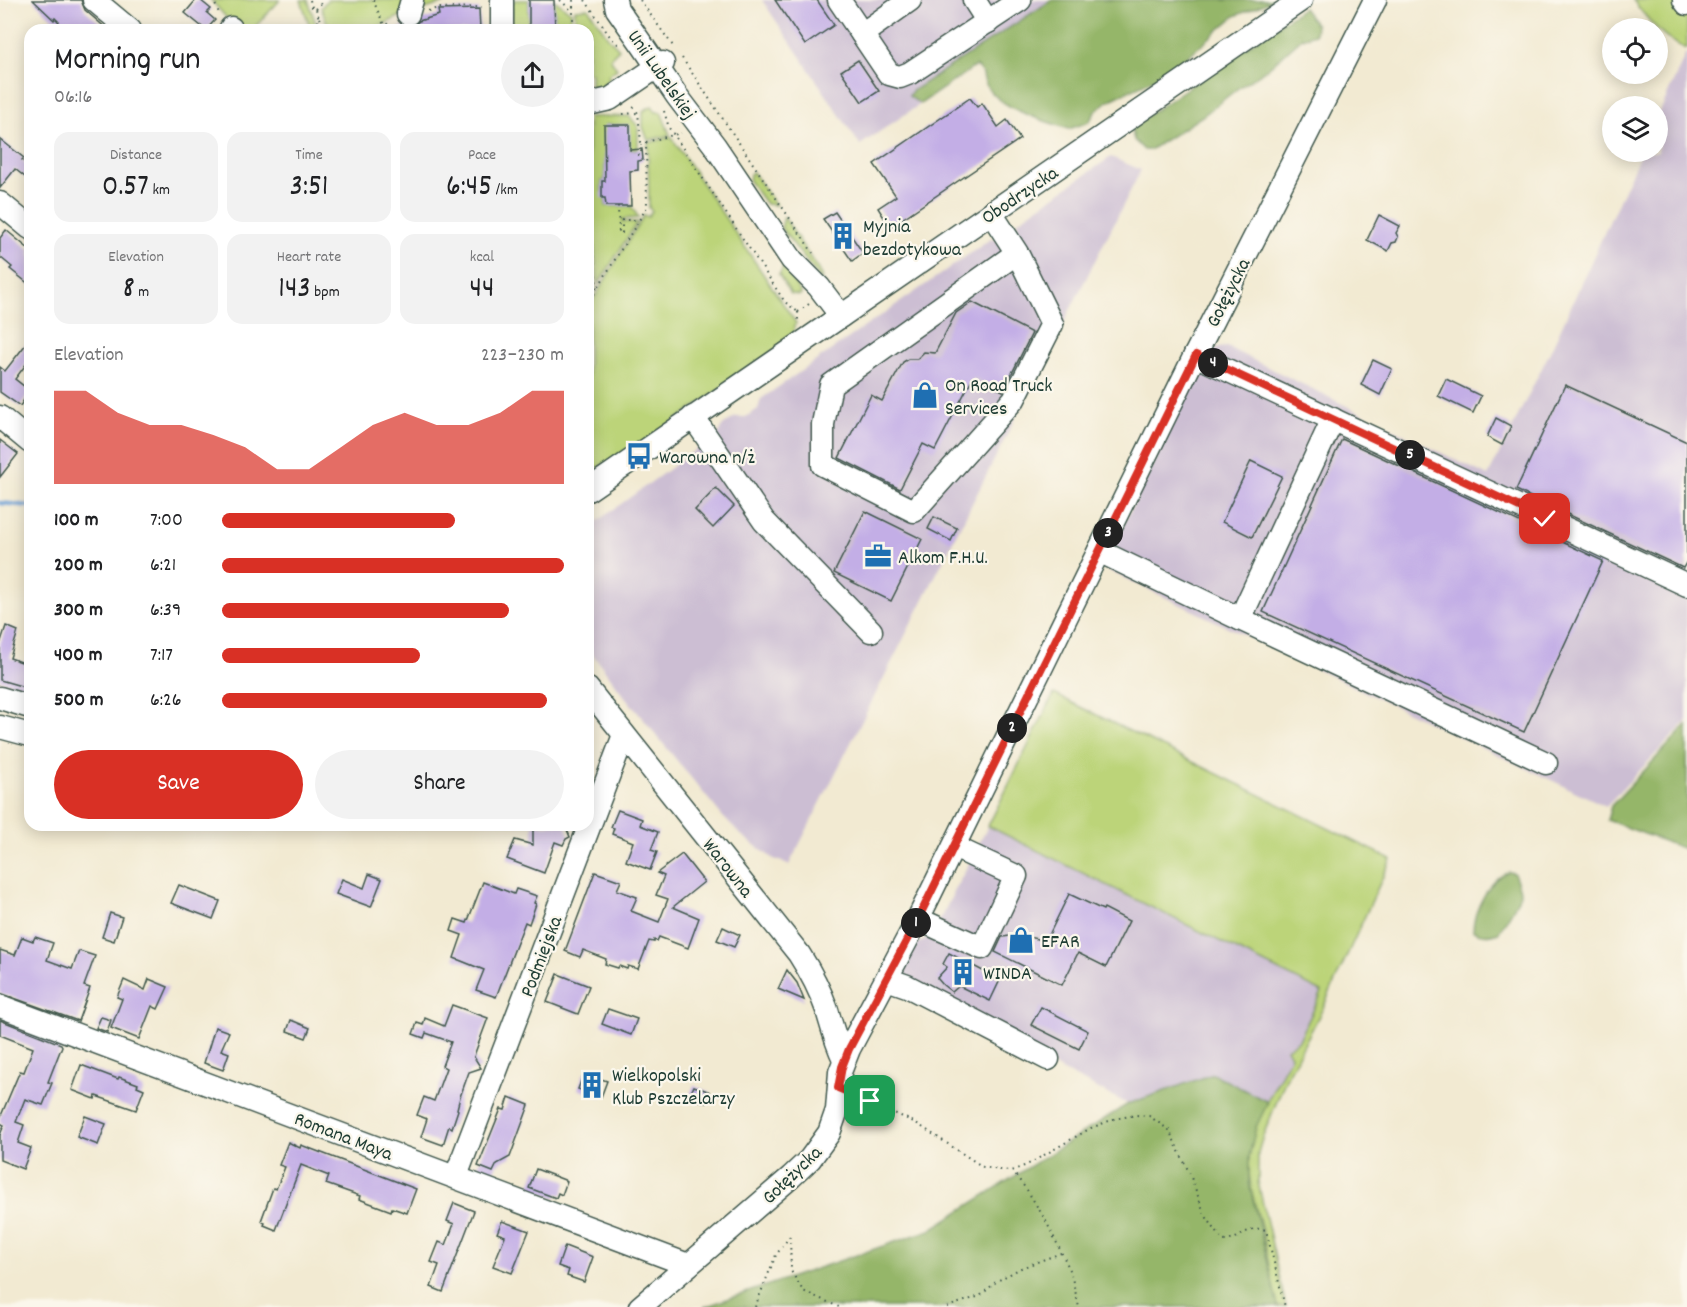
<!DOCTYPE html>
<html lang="en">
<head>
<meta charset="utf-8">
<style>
	body { margin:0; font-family:Dekko,sans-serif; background:#f2f2f2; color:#202124; height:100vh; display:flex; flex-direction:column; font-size:22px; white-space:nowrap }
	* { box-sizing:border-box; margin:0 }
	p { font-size:20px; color:#757577 }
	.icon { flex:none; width:33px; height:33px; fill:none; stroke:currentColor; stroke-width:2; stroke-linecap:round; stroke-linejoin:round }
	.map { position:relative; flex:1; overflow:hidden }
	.sheet { position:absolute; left:24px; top:24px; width:570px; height:807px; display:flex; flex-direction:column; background:#fff; border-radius:18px; box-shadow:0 3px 15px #0003 }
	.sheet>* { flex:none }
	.fabs { position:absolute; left:1602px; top:18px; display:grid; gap:12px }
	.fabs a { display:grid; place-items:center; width:66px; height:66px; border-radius:50%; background:#fff; box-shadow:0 3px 15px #0003; font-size:30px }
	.pin { position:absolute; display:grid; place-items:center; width:51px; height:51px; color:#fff; margin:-26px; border-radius:12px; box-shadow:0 3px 9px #0006 }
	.km { position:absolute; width:30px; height:30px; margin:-15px; border-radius:50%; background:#222; color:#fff; font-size:16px; line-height:30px; text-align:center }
	.round { display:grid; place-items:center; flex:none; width:63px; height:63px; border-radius:32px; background:#f2f2f2 }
	.head { display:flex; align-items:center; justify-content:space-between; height:102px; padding:0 30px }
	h1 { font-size:33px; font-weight:600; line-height:45px }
	.stats { display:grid; grid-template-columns:repeat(3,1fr); gap:9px; height:102px; padding:6px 30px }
	.stats div { display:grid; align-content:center; border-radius:15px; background:#f2f2f2; text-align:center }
	.stats b { font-size:30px; font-weight:600 }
	.stats small { font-size:16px; font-weight:400 }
	.stats p { font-size:16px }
	.chart { height:168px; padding:12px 30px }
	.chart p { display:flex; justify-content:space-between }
	.chart svg { width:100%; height:108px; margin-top:6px; fill:#d93025; opacity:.7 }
	.primary-button { display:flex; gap:12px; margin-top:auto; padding:12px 30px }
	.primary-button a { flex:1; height:69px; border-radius:36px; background:#d93025; color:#fff; font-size:24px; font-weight:600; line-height:69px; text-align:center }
	.primary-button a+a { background:#f2f2f2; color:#202124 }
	ul { padding:0 30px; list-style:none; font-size:20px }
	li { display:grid; grid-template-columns:96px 72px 1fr; align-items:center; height:45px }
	li i { height:15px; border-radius:8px; background:#d93025 }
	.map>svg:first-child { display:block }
	.industrial { fill:#ccbed3 }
	.green { fill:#bcd479; stroke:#6e8856; stroke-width:1.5 }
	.forest { fill:#95b669; stroke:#5a7a4e; stroke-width:1.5 }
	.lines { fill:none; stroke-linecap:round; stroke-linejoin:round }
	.stream { stroke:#679ed4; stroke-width:4.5 }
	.building { fill:#c3aee6 }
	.minor-casing { stroke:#3f574c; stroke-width:25 }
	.path { stroke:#3f574c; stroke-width:2; stroke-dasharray:1.5 4.5; stroke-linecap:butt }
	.minor { stroke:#fff; stroke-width:22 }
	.route-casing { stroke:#fff; stroke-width:12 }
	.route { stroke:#d93025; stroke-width:8 }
	.labels { text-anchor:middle; stroke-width:4.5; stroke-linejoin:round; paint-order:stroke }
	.street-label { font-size:20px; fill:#1f3d34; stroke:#fbf7ec }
	.poi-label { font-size:20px; fill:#1f3d34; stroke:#fbf7ec; text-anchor:start }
</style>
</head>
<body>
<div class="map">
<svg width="1687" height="1307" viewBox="0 0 1687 1307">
	<rect width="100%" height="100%" fill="#fbf7ec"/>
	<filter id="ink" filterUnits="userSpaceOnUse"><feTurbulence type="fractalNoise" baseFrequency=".0167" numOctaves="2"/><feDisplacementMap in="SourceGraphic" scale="12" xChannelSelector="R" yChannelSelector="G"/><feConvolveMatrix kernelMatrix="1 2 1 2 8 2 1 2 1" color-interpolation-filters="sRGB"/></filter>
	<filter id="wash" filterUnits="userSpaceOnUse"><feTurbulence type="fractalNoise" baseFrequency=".008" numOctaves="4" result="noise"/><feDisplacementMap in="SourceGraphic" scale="24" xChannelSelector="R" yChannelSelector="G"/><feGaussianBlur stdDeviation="1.35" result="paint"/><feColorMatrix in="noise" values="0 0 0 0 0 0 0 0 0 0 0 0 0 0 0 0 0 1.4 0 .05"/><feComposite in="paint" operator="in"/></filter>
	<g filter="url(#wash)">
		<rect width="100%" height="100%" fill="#f2ead2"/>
		<g class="industrial">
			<path d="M762 0H1074L860 145Z"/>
			<path d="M1687 51V721L1606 806 1103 568 1208 349 1227 347 1488 476 1551 350 1641 152H1658V116Z"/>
			<path d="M1111 157 1141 170 789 865 772 858 740 834 723 817 626 698 588 648V528L720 432 721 427 735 417H746L758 409 761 399 991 239 1000 241 1017 230 1018 221Z"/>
			<path d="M988 826 1322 992 1299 1040 1287 1048 1291 1056 1268 1102 1213 1074 1128 1104 905 990 908 980 902 971 917 943 924 941 928 934 932 935Z"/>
		</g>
		<g class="green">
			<path d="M211 0H280L254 28V30H237Z"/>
			<path d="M301 0H308L316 24 315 30H311Z"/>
			<path d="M327 0H405L401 16 372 30H330L321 8Z"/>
			<path d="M419 0H454L416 12Z"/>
			<path d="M516 0H529V30H511L512 3Z"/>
			<path d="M554 0 571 12V30H555Z"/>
			<path d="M1633 0H1680L1687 10V49C1664 40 1647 19 1633 0Z"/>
			<path d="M588 8 608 37 619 49 610 58 617 69 608 75 610 79 604 83 606 87 595 92 591 89V73H588V30H575V9Z"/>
			<path d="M652 106 656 112H661L670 135 648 140 643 127V111Z"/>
			<path d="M629 116 638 126V149L630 150 629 125H605V181H602V197L605 198 606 206H631L639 218 623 219V222H637L598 285 588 186V117Z"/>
			<path d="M671 137 796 323 791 340 607 468 604 464C599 467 595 470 588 468V308L644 215 648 217 652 211 649 208 648 143Z"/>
			<path d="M753 172 776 205 766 204 749 181 750 174Z"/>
			<path d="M784 217 819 271 822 277 821 280 781 228Z"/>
			<path d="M588 240V243H591L595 290 588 302Z"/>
			<path d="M784 265 801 294 800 295 791 294 779 275Z"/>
			<path d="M1054 694 1391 859 1322 1010 1285 1081 1263 1136 1258 1153V1182L1286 1307H1278C1272 1284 1268 1262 1264 1239 1258 1212 1247 1186 1249 1158 1252 1122 1275 1088 1291 1056L1287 1048 1299 1040 1322 992 988 826Z"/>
		</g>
		<g class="forest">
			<path d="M1052 0H1274L1235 16 1187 57 1158 77 1108 101 1095 112 1089 122 1069 129C1042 120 986 106 983 74L976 66 920 104 909 96 912 91Z"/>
			<path d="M1303 8 1316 25 1315 34 1302 38 1267 69 1237 89 1204 115 1150 150H1144L1134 140 1131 127Z"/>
			<path d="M1687 725V850L1607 820 1611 806Z"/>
			<path d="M1509 872 1514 873C1516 879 1520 887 1520 892 1519 903 1504 923 1499 932 1489 935 1482 936 1473 931 1473 911 1489 879 1509 872Z"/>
			<path d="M1213 1074 1268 1102 1256 1127 1249 1157V1182L1278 1307H704L930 1230 1128 1104Z"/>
		</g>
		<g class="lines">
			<path class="stream" d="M0 503 30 506"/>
		</g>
		<g id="blocks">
			<g class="building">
				<path d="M33 0H81L85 10 108 30H63L57 24 59 22 55 18 54 20Z"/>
				<path d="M196 0H200L211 9 207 13 215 20 206 30 185 13Z"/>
				<path d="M529 0H554L555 30H529Z"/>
				<path d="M775 0H817L834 25 805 45Z"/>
				<path d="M479 9 480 30H400V27H412L419 21 439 15 438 10Z"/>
				<path d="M858 60 879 91 862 102 841 71Z"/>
				<path d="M970 98 977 107 982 103 998 127 1007 120 1020 139 890 227 878 208 896 196 874 164Z"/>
				<path d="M604 125H630V150L642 149 643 160 638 161V170L630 171 631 206H606L605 198H602V181H605Z"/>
				<path d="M0 139 24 158 22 160 30 167V181L15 169 0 188Z"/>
				<path d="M835 212 863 253 852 261 823 219Z"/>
				<path d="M1379 215 1400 226 1396 233 1398 237 1396 242 1392 243 1388 251 1367 240Z"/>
				<path d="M6 230 30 250V285L10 269 12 267 0 257V238Z"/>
				<path d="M972 302 1032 333 1003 391 973 377 935 450 923 444 900 489 839 458 871 395 882 401 903 362 908 359H917L924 352 935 353 956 313Z"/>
				<path d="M30 339V359L15 379 30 391 20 406 0 392V367L5 371Z"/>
				<path d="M1373 360 1392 369 1380 395 1361 385Z"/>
				<path d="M1446 379 1481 396 1473 413 1438 396Z"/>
				<path d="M1565 385 1687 442V561L1683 568 1516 490Z"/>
				<path d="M1496 418 1511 426 1502 445 1487 437Z"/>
				<path d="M1342 439 1603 561 1524 732 1263 612Z"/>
				<path d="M0 440 18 454 0 477Z"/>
				<path d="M1251 461 1282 476 1252 537 1222 522Z"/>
				<path d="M716 488 734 506 713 528 695 510Z"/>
				<path d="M865 511 922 539 891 601 834 573Z"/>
				<path d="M934 517 957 528 951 541 928 529Z"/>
				<path d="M6 626 18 631 10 658 30 665V680L28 688 0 680V644Z"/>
				<path d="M618 810 642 819 640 825 658 832 651 850 657 852 650 870 626 861 633 842 612 834 614 828 611 827Z"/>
				<path d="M533 825H565L570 837 566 839 563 845 555 842 544 873 507 859 515 840 533 845Z"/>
				<path d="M682 854 704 882 673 907 699 918 688 948 659 937 657 941 654 940V942L649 941 638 969 628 966 627 969 619 966 618 968 605 964 606 959 583 950 580 957 565 951 595 872 621 881 617 890 637 897 631 911 659 922 668 899 656 895 664 876 657 873Z"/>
				<path d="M369 874 382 879 371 907 336 894 342 879 364 888Z"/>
				<path d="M483 882 514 894 516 889 537 896 534 903 536 904 529 924 525 922 496 997 476 990 484 970 454 958 462 935 451 931 455 919 467 923Z"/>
				<path d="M179 885 220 901 213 919 171 903Z"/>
				<path d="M1069 894 1103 910 1104 908 1129 921 1106 967 1078 953 1062 985 995 952 1002 937 1019 935 1046 941Z"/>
				<path d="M110 913 122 917 114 941 102 937Z"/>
				<path d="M723 927 740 935 734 947 717 940Z"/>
				<path d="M22 937 33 941 35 937 53 943 47 960 72 969 79 951 95 956 84 986 90 988 78 1021 0 993V950L15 955Z"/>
				<path d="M949 953 1000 980 990 1001 959 986 952 992 943 985 937 978 947 967 943 964Z"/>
				<path d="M787 970 797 983 804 1000 778 989Z"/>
				<path d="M558 974 589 986 578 1014 547 1002Z"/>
				<path d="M149 979 168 987 158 1009 152 1006 139 1039 111 1028 122 999 117 997 124 980 145 990Z"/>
				<path d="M452 1005 488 1018 475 1053 474 1057 481 1068 469 1072 460 1097 457 1109 458 1110 452 1128 449 1126 443 1145 421 1137 427 1119 417 1115 424 1097 434 1101 446 1068 442 1066 451 1042 426 1033 424 1038 413 1034 417 1023 423 1025 425 1018 444 1026Z"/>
				<path d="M1041 1007 1088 1031 1079 1049 1031 1025Z"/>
				<path d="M608 1009 637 1019 631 1035 602 1024Z"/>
				<path d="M101 1017 111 1020 107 1032 96 1028Z"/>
				<path d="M0 1020 61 1044 62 1046 48 1082 52 1083 43 1105 25 1099 16 1122 24 1125 18 1143 31 1148 23 1169 0 1160V1135L4 1125 0 1123V1118L20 1071 24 1072 33 1048 0 1035Z"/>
				<path d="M291 1020 310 1028 306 1038 287 1031Z"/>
				<path d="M215 1027 229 1032 221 1050 229 1053 223 1070 204 1063Z"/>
				<path d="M81 1065 118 1079 119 1077 138 1084 137 1086 144 1089 136 1110 96 1096 95 1099 72 1090Z"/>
				<path d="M584 1073 607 1081 601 1097 578 1089Z"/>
				<path d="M694 1086 710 1092 706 1103 689 1097Z"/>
				<path d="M509 1097 529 1105 510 1157 497 1164 493 1172 478 1166 501 1109 505 1110Z"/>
				<path d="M85 1116 106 1124 98 1145 77 1137Z"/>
				<path d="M288 1142 300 1148 301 1145 416 1189 407 1213 392 1208 391 1211 359 1199 360 1196 326 1184 329 1176 301 1165 276 1230 264 1225 265 1223 261 1221 273 1188 276 1189 285 1167 279 1165Z"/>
				<path d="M536 1169 567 1181 562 1195 558 1193 556 1198 529 1188Z"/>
				<path d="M454 1203 474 1211 443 1292 431 1287 439 1265 431 1262 439 1242 446 1245 454 1224 447 1221Z"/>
				<path d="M502 1221 529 1231 512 1273 493 1266 505 1236 497 1233Z"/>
				<path d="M565 1246 593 1257 584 1282 567 1276 569 1270 558 1266Z"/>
			</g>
		</g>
	</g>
	<g filter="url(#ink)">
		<use href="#blocks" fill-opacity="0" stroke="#3f574c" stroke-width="1.5"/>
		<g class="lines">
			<defs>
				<g id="minor">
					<path d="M94 0 130 30"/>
					<path d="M502 0V30"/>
					<path d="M615 0 617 9 643 46 677 96 715 146 792 260 819 287 841 316"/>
					<path d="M839 0 889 74 900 77 910 73 1020 0"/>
					<path d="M974 0 988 22"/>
					<path d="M1684 0 1687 4"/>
					<path d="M408 14 412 0"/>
					<path d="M230 30 231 28"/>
					<path d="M862 34 910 0"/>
					<path d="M588 104 610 99 663 63"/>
					<path d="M0 203 30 228"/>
					<path d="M991 213 1017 253 831 385 823 424V465L914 511 1014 399 1052 324 1017 253"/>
					<path d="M1195 355 1687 585"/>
					<path d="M0 417 30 442"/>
					<path d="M693 417 764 521 871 631"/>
					<path d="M588 490 1301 0"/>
					<path d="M1099 551 1240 619 1333 419"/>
					<path d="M1240 619 1546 763"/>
					<path d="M588 689 799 954C810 971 820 990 827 1010 832 1027 836 1043 844 1059"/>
					<path d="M0 698 30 707"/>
					<path d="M0 727 30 735"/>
					<path d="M918 919 982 948 1016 876 954 847"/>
					<path d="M887 979 907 986 1048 1059"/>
					<path d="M0 1006 688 1265"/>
					<path d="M456 1176 624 735"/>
					<path d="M640 1307 791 1177 810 1159 829 1133 837 1110 840 1072 849 1049 918 919 1195 355 1375 0"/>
				</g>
			</defs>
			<use href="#minor" class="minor-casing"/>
			<g class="path">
				<path d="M218 0 215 4 219 13"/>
				<path d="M310 0 312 7 316 9 319 18 316 30"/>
				<path d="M373 0 384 25"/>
				<path d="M560 0 573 12V30"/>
				<path d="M573 0V12"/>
				<path d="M585 0 611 38 619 45"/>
				<path d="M640 0 673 46"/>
				<path d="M316 9 324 0"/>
				<path d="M428 11 438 8 482 7"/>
				<path d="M319 18 325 30"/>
				<path d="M376 30 391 22"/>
				<path d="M682 58 813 253"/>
				<path d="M664 111 669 128 674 135 785 302 798 312"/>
				<path d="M623 114 638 113"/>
				<path d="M646 142 681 133"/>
				<path d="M638 155H641V143"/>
				<path d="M588 203 597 289 647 207 646 142H641L638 113 633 106"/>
				<path d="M618 206 619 233H622V220H639"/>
				<path d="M588 305 597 289"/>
				<path d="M798 312 809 304"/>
				<path d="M798 312V324"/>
				<path d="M857 1096 916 1123 983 1167 1000 1170 1011 1171 1027 1165 1091 1128 1114 1119 1136 1115 1149 1116 1169 1130 1189 1172 1205 1215 1223 1241C1241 1241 1247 1224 1266 1230L1285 1307"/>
				<path d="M1012 1171 1027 1190 1046 1221 1070 1270 1079 1307"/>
				<path d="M790 1236 791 1271 803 1291 839 1307"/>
				<path d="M755 1307 776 1255 790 1236"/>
				<path d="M947 1307 980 1296 997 1281 1021 1268 1061 1253"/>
			</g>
			<use href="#minor" class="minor"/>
		</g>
	</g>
	<g class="lines" filter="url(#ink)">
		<defs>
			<path id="route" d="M870 1101 838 1088 842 1067 849 1049 918 919 1196 355 1545 519"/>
		</defs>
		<use href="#route" class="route-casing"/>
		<use href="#route" class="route"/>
	</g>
	<defs>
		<symbol id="building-bare" viewBox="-9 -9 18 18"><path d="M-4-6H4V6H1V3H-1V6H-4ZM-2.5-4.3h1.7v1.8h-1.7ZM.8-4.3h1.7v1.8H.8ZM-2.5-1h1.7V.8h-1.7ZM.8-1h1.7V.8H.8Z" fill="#1f6fb2" stroke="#fbf7ec" stroke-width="2.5" paint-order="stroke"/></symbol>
		<symbol id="shop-bare" viewBox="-9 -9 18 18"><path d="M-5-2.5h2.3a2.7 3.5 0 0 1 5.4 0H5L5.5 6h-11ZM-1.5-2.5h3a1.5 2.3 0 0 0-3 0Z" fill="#1f6fb2" stroke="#fbf7ec" stroke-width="2.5" paint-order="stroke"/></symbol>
		<symbol id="bus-bare" viewBox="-9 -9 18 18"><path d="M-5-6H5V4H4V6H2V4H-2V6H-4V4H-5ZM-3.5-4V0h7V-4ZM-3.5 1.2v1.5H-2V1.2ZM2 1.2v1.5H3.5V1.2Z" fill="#1f6fb2" stroke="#fbf7ec" stroke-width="2.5" paint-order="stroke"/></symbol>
		<symbol id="office-bare" viewBox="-9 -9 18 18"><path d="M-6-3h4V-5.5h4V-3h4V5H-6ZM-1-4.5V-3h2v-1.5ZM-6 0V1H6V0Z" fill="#1f6fb2" stroke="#fbf7ec" stroke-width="2.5" paint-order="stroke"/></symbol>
	</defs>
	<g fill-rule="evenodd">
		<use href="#building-bare" x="824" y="217" width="38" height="38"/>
		<use href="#shop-bare" x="906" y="376" width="38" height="38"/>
		<use href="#bus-bare" x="620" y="437" width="38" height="38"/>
		<use href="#office-bare" x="859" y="537" width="38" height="38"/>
		<use href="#shop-bare" x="1002" y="921" width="38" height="38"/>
		<use href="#building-bare" x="944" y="953" width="38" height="38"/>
		<use href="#building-bare" x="573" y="1066" width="38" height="38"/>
	</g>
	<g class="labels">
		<g class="street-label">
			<text transform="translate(663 74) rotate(55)" y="7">Unii Lubelskiej</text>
			<text transform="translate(1019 194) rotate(-34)" y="7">Obodrzycka</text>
			<text transform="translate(1227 292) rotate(-63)" y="7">Gołężycka</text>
			<text transform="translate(729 867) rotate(52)" y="7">Warowna</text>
			<text transform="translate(540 956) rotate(-69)" y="7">Podmiejska</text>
			<text transform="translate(344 1135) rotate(21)" y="7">Romana Maya</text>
			<text transform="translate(791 1174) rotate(-44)" y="7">Gołężycka</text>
		</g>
		<g class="poi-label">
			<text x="863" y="232">Myjnia<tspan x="863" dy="23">bezdotykowa</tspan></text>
			<text x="945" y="391">On Road Truck<tspan x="945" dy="23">Services</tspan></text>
			<text x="659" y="463">Warowna n/ż</text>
			<text x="898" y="563">Alkom F.H.U.</text>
			<text x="1041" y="947">EFAR</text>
			<text x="983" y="979">WINDA</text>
			<text x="612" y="1081">Wielkopolski<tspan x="612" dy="23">Klub Pszczelarzy</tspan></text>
		</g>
	</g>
</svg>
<div class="fabs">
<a><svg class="icon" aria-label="locate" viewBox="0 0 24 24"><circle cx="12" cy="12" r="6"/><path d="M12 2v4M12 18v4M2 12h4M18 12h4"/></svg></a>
<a><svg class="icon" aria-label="layers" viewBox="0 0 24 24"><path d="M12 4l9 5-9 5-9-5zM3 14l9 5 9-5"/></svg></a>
</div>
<div class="pin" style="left:870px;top:1101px;background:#1e9e55"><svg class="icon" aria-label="arrive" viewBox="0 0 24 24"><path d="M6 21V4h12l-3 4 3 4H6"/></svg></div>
<div class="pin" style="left:1545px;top:519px;background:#d93025"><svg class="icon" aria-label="check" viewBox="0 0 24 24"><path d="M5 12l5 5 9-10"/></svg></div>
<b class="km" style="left:916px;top:923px">1</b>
<b class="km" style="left:1012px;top:728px">2</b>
<b class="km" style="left:1108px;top:533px">3</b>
<b class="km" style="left:1213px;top:363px">4</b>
<b class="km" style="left:1410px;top:455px">5</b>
<section class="sheet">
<div class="head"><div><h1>Morning run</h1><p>06:16</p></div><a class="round"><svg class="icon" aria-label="share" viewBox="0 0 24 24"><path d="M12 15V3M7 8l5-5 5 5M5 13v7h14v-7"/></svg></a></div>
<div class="stats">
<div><p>Distance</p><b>0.57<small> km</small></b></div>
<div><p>Time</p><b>3:51</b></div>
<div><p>Pace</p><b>6:45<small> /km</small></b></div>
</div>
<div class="stats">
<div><p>Elevation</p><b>8<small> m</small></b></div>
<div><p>Heart rate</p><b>143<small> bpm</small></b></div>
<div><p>kcal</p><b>44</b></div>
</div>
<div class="chart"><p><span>Elevation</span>223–230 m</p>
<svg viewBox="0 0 160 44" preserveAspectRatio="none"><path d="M0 44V6L10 6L20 15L30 20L40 20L50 24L60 29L70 38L80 38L90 29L100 20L110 15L120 20L130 20L140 15L150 6L160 6V44z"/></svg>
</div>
<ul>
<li><b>100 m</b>7:00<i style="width:68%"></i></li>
<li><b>200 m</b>6:21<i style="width:100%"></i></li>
<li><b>300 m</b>6:39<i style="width:84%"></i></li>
<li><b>400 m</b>7:17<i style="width:58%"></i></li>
<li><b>500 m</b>6:26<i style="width:95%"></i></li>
</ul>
<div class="primary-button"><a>Save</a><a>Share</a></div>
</section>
</div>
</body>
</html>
